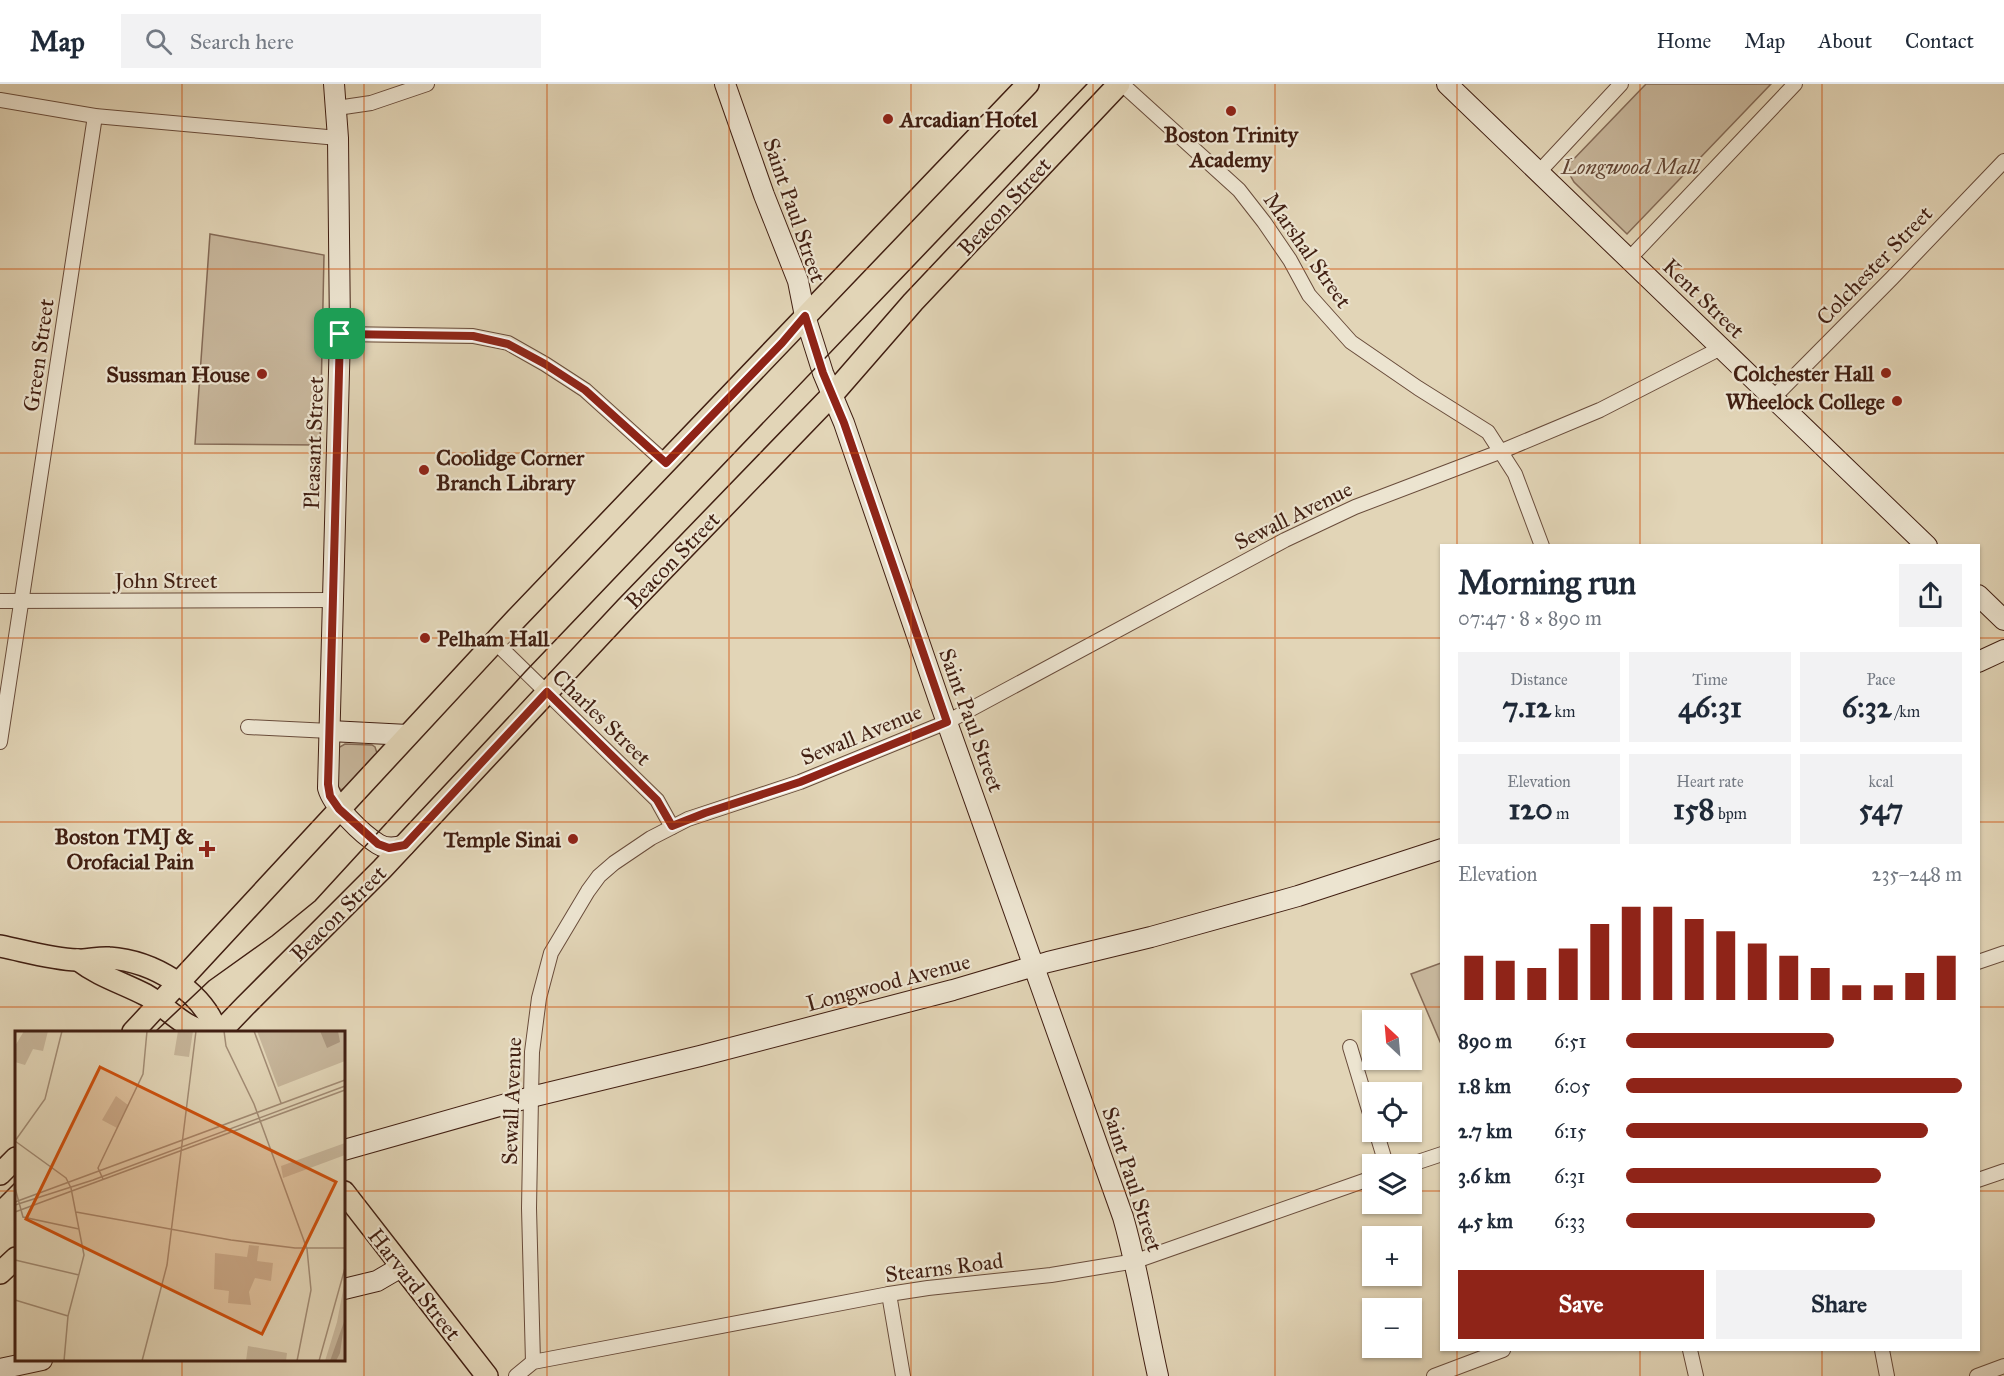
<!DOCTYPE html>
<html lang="en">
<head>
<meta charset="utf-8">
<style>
	body { margin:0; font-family:"IM FELL Great Primer",serif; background:#f2f2f3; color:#1f2937; height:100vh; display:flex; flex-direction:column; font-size:22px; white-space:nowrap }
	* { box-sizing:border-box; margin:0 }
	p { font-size:20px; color:#747a83 }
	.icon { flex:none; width:33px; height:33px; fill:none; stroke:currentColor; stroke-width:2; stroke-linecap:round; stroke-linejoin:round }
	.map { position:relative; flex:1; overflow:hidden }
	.drawer { position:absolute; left:1440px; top:460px; width:540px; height:807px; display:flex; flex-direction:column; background:#fff; border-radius:0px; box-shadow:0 2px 4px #0004 }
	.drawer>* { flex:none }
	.needle { width:39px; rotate:334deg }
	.tools { position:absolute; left:1362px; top:926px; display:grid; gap:12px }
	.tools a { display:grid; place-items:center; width:60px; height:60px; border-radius:0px; background:#fff; box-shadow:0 2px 4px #0004; font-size:30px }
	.pin { position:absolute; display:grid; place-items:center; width:51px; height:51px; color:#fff; margin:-26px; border-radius:12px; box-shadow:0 3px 9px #0006 }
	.round { display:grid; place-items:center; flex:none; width:63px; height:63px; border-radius:0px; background:#f2f2f3 }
	.headline { display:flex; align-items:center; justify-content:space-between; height:102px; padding:0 18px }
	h1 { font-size:33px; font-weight:700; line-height:45px }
	.stats { display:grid; grid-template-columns:repeat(3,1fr); gap:9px; height:102px; padding:6px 18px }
	.stats div { display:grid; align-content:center; border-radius:0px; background:#f2f2f3; text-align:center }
	.stats b { font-size:30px; font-weight:700 }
	.stats small { font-size:16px; font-weight:400 }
	.stats p { font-size:16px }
	.chart { height:168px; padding:12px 18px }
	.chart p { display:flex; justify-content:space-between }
	.chart svg { width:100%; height:108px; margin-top:6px; stroke:#8f2418; stroke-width:6 }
	.action { display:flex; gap:12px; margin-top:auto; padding:12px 18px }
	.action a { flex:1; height:69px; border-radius:0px; background:#8f2418; color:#fff; font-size:24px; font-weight:700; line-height:69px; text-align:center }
	.action a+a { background:#f2f2f3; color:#1f2937 }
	ul { padding:0 18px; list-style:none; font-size:20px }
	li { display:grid; grid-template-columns:96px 72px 1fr; align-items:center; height:45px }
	li i { height:15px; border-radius:8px; background:#8f2418 }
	header { display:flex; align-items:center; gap:36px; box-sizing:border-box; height:84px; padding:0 30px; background:#fff; border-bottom:2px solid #e0e1e3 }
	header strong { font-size:28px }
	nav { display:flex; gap:33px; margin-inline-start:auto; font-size:21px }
	.search { width:420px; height:54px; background:#f2f2f3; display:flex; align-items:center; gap:15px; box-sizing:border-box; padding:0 21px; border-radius:0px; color:#747a83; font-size:22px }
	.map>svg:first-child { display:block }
	.green { fill:#c7b69b; stroke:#846a56; stroke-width:1.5 }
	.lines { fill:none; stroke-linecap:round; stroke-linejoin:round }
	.street-casing { stroke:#694c3b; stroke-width:16 }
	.secondary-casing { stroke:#411f12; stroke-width:22 }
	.primary-casing { stroke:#411f12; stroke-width:24 }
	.street { stroke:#ece4d0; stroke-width:14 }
	.secondary { stroke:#ece4d0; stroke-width:20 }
	.primary { stroke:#e2d5b7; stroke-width:21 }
	.tram { stroke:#411f12; stroke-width:1.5 }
	.route-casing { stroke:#fff; stroke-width:12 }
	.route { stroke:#8f2418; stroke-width:8 }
	.grid { fill:none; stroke:#cf500d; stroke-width:1.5; stroke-opacity:0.55 }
	.poi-dot { fill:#8f2418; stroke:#ece4d0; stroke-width:2 }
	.labels { text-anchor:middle; stroke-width:4.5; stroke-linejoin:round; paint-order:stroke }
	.poi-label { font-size:22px; font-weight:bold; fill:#411f12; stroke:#ece4d0; text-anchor:end }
	.park-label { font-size:22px; font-style:italic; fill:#624534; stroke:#ece4d0 }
	.street-label { font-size:22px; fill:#411f12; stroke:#ece4d0 }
	.inset-road { fill:none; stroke:#a28c75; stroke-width:1.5 }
	.view { fill:#cf500d; fill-opacity:0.15; stroke:#cf500d; stroke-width:3 }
	.inset-edge { fill:none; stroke:#411f12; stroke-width:3 }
</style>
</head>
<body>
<header>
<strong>Map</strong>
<div class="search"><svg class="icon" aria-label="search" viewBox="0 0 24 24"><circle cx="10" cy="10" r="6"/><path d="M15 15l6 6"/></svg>Search here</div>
<nav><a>Home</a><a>Map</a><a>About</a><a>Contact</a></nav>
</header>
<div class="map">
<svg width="2004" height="1292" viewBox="0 0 2004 1292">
	<rect width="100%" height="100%" fill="#e2d5b7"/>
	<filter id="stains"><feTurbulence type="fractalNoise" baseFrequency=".00333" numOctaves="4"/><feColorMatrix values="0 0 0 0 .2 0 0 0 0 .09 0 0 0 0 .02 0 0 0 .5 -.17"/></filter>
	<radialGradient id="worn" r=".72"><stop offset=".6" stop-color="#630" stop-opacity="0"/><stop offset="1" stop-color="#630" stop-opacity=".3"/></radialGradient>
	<g class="green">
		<path d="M1646 0H1771L1627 150 1574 98 1570 91 1569 80Z"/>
		<path d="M210 150 324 171 320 361 195 360Z"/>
		<path d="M345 660 372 661 375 663 377 669 345 704 341 706 337 701 338 664Z"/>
		<path d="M1441 879H1442L1441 960 1411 890Z"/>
	</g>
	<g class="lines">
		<defs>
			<g id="street">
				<path d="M1122 0 1239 106 1264 138 1290 176 1309 211 1351 258 1418 304 1488 348 1515 390 1542 462"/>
				<path d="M0 16 95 32 338 54"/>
				<path d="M337 24 371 19 427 0"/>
				<path d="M1539 88 1621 0"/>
				<path d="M1629 175 1795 0"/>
				<path d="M340 250 473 252 508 259 545 280 585 306 666 379"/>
				<path d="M1773 314 1892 194 2004 77"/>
				<path d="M0 517 333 516"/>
				<path d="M495 558 657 716 672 743"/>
				<path d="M248 643 330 647"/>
				<path d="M0 658 95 32"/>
				<path d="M1978 878 2004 869"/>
				<path d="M1350 963 1372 1036"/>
				<path d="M1376 1047 1386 1080"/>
				<path d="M1412 1080 1442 1070"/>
				<path d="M1978 1096 2004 1087"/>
				<path d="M889 1210 903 1292"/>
				<path d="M1690 1266 1696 1292"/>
				<path d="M1882 1266 1887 1292"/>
				<path d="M533 1278 529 1124 531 1013 532 968 539 914 551 869 588 807 599 792 614 779 651 754 688 735 800 698 947 638 1285 456 1355 423 1502 367 1600 326 1721 264"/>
				<path d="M516 1292 533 1278 889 1210 928 1204 1051 1191 1136 1177 1372 1094"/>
				<path d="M1434 1292 1503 1266"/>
				<path d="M1977 1292 2004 1282"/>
			</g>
			<g id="secondary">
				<path d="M334 0 338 54 340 250 328 704C333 722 362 750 378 760 386 765 396 764 405 761"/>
				<path d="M725 0 764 111 798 197 805 232 823 289 844 339 939 616 1123 1133C1138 1185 1146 1239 1158 1292"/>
				<path d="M1447 0 1927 462"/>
				<path d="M1978 511 2004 536"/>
				<path d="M1978 578 2004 566"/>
				<path d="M330 647 408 651"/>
				<path d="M344 1066 531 1013 700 972 953 906 1048 878 1151 853 1298 812 1442 765"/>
				<path d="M344 1205 377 1197 401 1183"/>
				<path d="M0 1285 42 1276"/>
			</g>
			<g id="primary">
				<path d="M0 862C25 867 52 875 77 876 88 877 98 873 109 874 153 877 202 906 217 948"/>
				<path d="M78 876C99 892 123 899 146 911 167 923 182 943 206 948"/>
				<path d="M133 948 516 535 1028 0"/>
				<path d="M220 948 245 922 382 785 626 524 832 311 913 218 1119 0"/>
				<path d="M0 1090 16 1074"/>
				<path d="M344 1108 487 1292"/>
				<path d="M0 1189 16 1174"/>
			</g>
		</defs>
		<use href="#street" class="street-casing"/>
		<use href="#secondary" class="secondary-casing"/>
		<use href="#primary" class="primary-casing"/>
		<use href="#street" class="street"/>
		<use href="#secondary" class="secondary"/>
		<use href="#primary" class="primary"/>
		<g class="tram">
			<path d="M155 948 209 897 272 852 315 817 525 588 1087 0"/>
			<path d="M0 1114 16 1098"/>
		</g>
	</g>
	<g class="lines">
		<defs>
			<path id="route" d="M805 232 823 289 844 339 947 638 800 698 705 729 672 742 657 716 547 608 405 761 389 764 378 760 339 725 330 712 328 700 340 250 473 252 508 260 545 280 585 306 666 379 782 259Z"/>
		</defs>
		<use href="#route" class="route-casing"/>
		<use href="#route" class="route"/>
	</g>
	<path class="grid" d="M182 0V948M364 0V1292M547 0V1292M729 0V1292M911 0V1292M1093 0V1292M1275 0V1292M1457 0V462M1640 0V462M1822 0V462M0 185H2004M0 369H2004M0 554H1442M1978 554H2004M0 738H1442M1978 738H2004M0 923H1442M1978 923H2004M0 1107H16M344 1107H1372M1412 1107H1442M1978 1107H2004M1457 1266V1292M1640 1266V1292M1822 1266V1292M182 1276V1292"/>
	<g class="poi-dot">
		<circle cx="1231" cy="27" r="6"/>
		<circle cx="888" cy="35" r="6"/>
		<circle cx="1886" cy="289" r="6"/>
		<circle cx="262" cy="290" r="6"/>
		<circle cx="1897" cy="317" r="6"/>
		<circle cx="424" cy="386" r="6"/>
		<circle cx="425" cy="554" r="6"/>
		<circle cx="573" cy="755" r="6"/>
		<path d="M204 756h6v6h6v6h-6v6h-6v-6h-6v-6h6z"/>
	</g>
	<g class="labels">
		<g class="poi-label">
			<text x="900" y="43" text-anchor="start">Arcadian Hotel</text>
			<text x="1231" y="58" text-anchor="middle">Boston Trinity<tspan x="1231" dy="25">Academy</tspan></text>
			<text x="1874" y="297">Colchester Hall</text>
			<text x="250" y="298">Sussman House</text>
			<text x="1885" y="325">Wheelock College</text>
			<text x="436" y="381" text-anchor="start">Coolidge Corner<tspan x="436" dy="25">Branch Library</tspan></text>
			<text x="437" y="562" text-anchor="start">Pelham Hall</text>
			<text x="194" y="760">Boston TMJ &amp;<tspan x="194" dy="25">Orofacial Pain</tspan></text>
			<text x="561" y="763">Temple Sinai</text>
		</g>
		<g class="park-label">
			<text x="1630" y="90">Longwood Mall</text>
		</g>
		<g class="street-label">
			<text transform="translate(1004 122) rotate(-47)" y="8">Beacon Street</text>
			<text transform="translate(795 126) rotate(71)" y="8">Saint Paul Street</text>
			<text transform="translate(1308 166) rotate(55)" y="8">Marshal Street</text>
			<text transform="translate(1874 181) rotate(-46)" y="8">Colchester Street</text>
			<text transform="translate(1704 214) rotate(44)" y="8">Kent Street</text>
			<text transform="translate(38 271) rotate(-82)" y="8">Green Street</text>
			<text transform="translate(313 359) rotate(-88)" y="8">Pleasant Street</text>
			<text transform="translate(1293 431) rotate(-26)" y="8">Sewall Avenue</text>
			<text transform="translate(672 476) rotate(-46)" y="8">Beacon Street</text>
			<text x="166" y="504">John Street</text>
			<text transform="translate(602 633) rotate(44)" y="8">Charles Street</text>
			<text transform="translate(972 636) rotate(70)" y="8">Saint Paul Street</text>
			<text transform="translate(861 650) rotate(-22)" y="8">Sewall Avenue</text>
			<text transform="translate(338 829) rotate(-45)" y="8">Beacon Street</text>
			<text transform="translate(888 898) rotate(-15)" y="8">Longwood Avenue</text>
			<text transform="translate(511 1017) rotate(-88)" y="8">Sewall Avenue</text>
			<text transform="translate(1133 1095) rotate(72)" y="8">Saint Paul Street</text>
			<text transform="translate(944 1183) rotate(-7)" y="8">Stearns Road</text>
			<text transform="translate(415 1200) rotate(52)" y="8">Harvard Street</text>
		</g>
	</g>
	<g transform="translate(15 947)">
		<rect width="330" height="330" fill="#e2d5b7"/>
		<path d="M9 0H33L28 20 18 18 10 34 0 31V15ZM163 0H178L174 26 159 24ZM242 0H330V30L263 56ZM101 65 113 74 102 97 87 89ZM330 112V124L268 147 266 135ZM234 214 244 215 242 230 258 232 256 250 240 247 234 261 236 274 213 272 214 260 199 258 200 222 232 226ZM330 249V329L310 330 322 291ZM233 315 272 322 271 330H231Z" fill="#c7b69b"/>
		<path d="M323 0 325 11 312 17 305 0ZM330 288 325 322 321 330H315Z" fill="#ab977f"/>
		<path class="inset-road" d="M209 0 211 15 239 73 292 218 296 259 282 330M239 0 266 72M0 110 30 68 47 0M0 110 51 147 56 157 69 224 53 285 49 330M88 148 83 137 128 43 132 0M0 157 8 186 64 198M0 171 330 49M0 174 78 149 330 55M0 181 330 59M61 181 216 209 280 217H330M0 229 64 244M0 269 53 285M127 330 152 234 181 0M304 330 330 237"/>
		<path class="view" d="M85 36 321 151 247 303 11 188Z"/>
		<rect width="330" height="330" class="inset-edge"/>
	</g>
	<rect width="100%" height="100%" filter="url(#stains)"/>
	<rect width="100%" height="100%" fill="url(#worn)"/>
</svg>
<div class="tools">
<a><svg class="needle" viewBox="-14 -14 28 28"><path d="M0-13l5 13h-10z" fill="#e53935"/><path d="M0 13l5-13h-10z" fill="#747a83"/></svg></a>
<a><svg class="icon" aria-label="locate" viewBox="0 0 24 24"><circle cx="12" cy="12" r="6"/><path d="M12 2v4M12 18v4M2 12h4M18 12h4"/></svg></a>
<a><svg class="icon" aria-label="layers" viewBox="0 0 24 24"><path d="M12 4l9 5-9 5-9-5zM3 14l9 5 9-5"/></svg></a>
<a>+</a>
<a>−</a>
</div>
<div class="pin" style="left:340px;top:250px;background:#1e9e55"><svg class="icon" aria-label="arrive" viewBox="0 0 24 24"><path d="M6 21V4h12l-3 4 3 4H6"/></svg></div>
<section class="drawer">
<div class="headline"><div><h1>Morning run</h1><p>07:47 · 8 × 890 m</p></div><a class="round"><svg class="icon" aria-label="share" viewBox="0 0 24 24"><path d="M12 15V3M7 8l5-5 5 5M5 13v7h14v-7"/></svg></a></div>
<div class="stats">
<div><p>Distance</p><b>7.12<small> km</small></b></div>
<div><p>Time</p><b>46:31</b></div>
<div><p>Pace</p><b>6:32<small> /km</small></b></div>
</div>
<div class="stats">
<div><p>Elevation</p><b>120<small> m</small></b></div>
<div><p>Heart rate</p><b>158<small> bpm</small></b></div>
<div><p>kcal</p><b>547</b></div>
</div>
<div class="chart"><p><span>Elevation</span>235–248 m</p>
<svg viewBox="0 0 160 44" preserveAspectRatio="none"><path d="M5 44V26M15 44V28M25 44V31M35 44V23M45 44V13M55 44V6M65 44V6M75 44V11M85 44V16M95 44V21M105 44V26M115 44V31M125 44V38M135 44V38M145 44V33M155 44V26"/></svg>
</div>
<ul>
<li><b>890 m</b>6:51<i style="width:62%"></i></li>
<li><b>1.8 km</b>6:05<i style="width:100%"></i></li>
<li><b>2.7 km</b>6:15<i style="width:90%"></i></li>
<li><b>3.6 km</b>6:31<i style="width:76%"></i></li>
<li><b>4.5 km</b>6:33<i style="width:74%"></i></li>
</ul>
<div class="action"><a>Save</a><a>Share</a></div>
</section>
</div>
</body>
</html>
